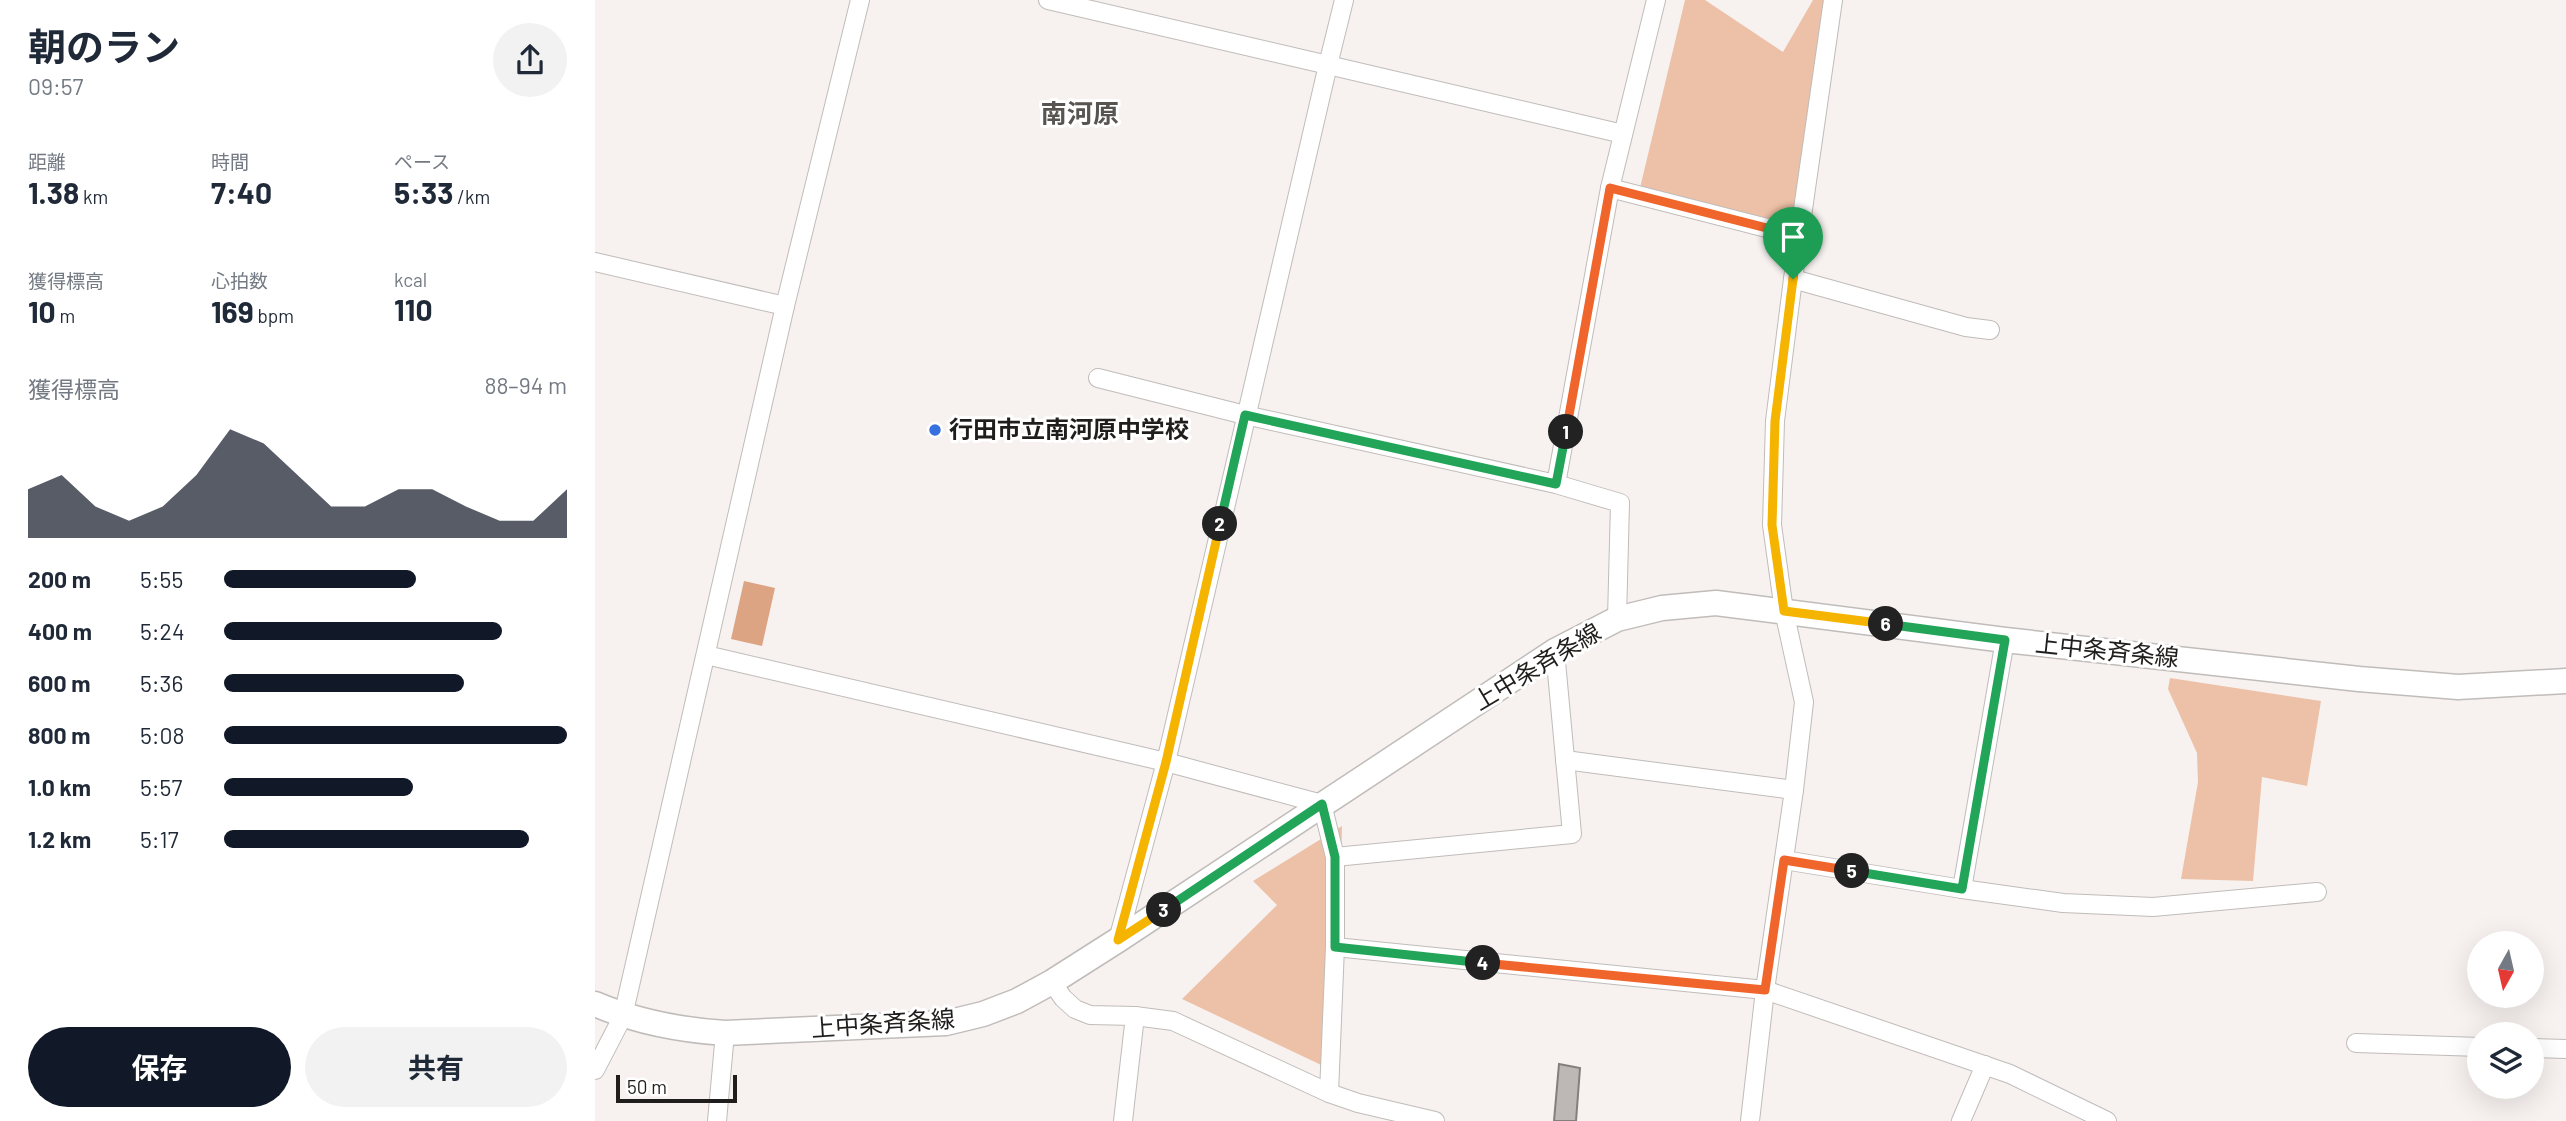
<!DOCTYPE html>
<html lang="ja">
<head>
<meta charset="utf-8">
<style>
	body { margin:0; font-family:Barlow,"Noto Sans JP",sans-serif; background:#f2f2f3; color:#1f2937; height:100vh; display:flex; flex-direction:column; font-size:26px; white-space:nowrap }
	* { box-sizing:border-box; margin:0 }
	p { font-size:23px; color:#747a83 }
	.icon { flex:none; width:38px; height:38px; fill:none; stroke:currentColor; stroke-width:2; stroke-linecap:round; stroke-linejoin:round }
	.map { position:relative; flex:1; overflow:hidden }
	.drawer { display:flex; flex-direction:column; background:#fff; width:595px }
	.drawer>* { flex:none }
	.needle { width:46px; rotate:188deg }
	.fabs { position:absolute; left:1872px; top:931px; display:grid; gap:14px }
	.fabs a { display:grid; place-items:center; width:77px; height:77px; border-radius:50%; background:#fff; box-shadow:0 7px 28px #0002; font-size:35px }
	.scale { position:absolute; left:21px; bottom:18px; width:121px; box-sizing:border-box; padding-left:7px; border:4px solid #201e1d; border-top:0; font-size:19px; line-height:24px; white-space:nowrap; color:#201e1d; -webkit-text-stroke:5px #fff; paint-order:stroke }
	.pin { position:absolute; display:grid; place-items:center; width:60px; height:60px; color:#fff; margin:-72px -30px; border-radius:50% 50% 50% 0; rotate:-45deg; box-shadow:0 0 7px #0007 }
	.pin .icon { rotate:45deg }
	.km { position:absolute; width:35px; height:35px; margin:-18px; border-radius:50%; background:#222; color:#fff; font-size:19px; line-height:35px; text-align:center }
	.round { display:grid; place-items:center; flex:none; width:74px; height:74px; border-radius:37px; background:#f2f2f3 }
	.summary { display:flex; align-items:center; justify-content:space-between; height:119px; padding:0 28px }
	h1 { font-size:38px; font-weight:700; line-height:52px }
	.metrics { display:grid; grid-template-columns:repeat(3,1fr); gap:10px; height:119px; padding:7px 28px }
	.metrics div { display:grid; align-content:center }
	.metrics b { font-size:30px; font-weight:700 }
	.metrics small { font-size:19px; font-weight:400 }
	.metrics p { font-size:19px }
	.chart { height:196px; padding:14px 28px }
	.chart p { display:flex; justify-content:space-between }
	.chart svg { width:100%; height:126px; margin-top:7px; fill:#111827; opacity:.7 }
	.button { display:flex; gap:14px; margin-top:auto; padding:14px 28px }
	.button a { flex:1; height:80px; border-radius:42px; background:#111827; color:#fff; font-size:28px; font-weight:700; line-height:80px; text-align:center }
	.button a+a { background:#f2f2f3; color:#1f2937 }
	ul { padding:0 28px; list-style:none; font-size:23px }
	li { display:grid; grid-template-columns:112px 84px 1fr; align-items:center; height:52px }
	li i { height:18px; border-radius:9px; background:#111827 }
	main { display:flex; flex:1; min-height:0 }
	.map>svg:first-child { display:block }
	.green { fill:#edc1a7 }
	.water { fill:#dca483 }
	.building { fill:#bdb8b6; stroke:#837f7d; stroke-width:2 }
	.lines { fill:none; stroke-linecap:round; stroke-linejoin:round }
	.street-casing { stroke:#c0bcb9; stroke-width:20 }
	.secondary-casing { stroke:#c0bcb9; stroke-width:27 }
	.street { stroke:#fff; stroke-width:18 }
	.secondary { stroke:#fff; stroke-width:24 }
	.split-1-casing { stroke:#fff; stroke-width:14 }
	.split-2-casing { stroke:#fff; stroke-width:14 }
	.split-3-casing { stroke:#fff; stroke-width:14 }
	.split-4-casing { stroke:#fff; stroke-width:14 }
	.split-5-casing { stroke:#fff; stroke-width:14 }
	.split-6-casing { stroke:#fff; stroke-width:14 }
	.split-7-casing { stroke:#fff; stroke-width:14 }
	.split-1 { stroke:#f0652b; stroke-width:9 }
	.split-2 { stroke:#22a559; stroke-width:9 }
	.split-3 { stroke:#f5b400; stroke-width:9 }
	.split-4 { stroke:#22a559; stroke-width:9 }
	.split-5 { stroke:#f0652b; stroke-width:9 }
	.split-6 { stroke:#22a559; stroke-width:9 }
	.split-7 { stroke:#f5b400; stroke-width:9 }
	.poi-dot { fill:#3770df; stroke:#fff; stroke-width:2.5 }
	.labels { text-anchor:middle; stroke-width:6; stroke-linejoin:round; paint-order:stroke }
	.poi-label { font-size:24px; font-weight:bold; fill:#201e1d; stroke:#fff; text-anchor:start }
	.street-label { font-size:24px; fill:#201e1d; stroke:#fff }
	.neighbourhood-label { font-size:26px; font-weight:bold; fill:#575451; stroke:#fff }
</style>
</head>
<body>
<main>
<section class="drawer">
<div class="summary"><div><h1>朝のラン</h1><p>09:57</p></div><a class="round"><svg class="icon" aria-label="share" viewBox="0 0 24 24"><path d="M12 15V3M7 8l5-5 5 5M5 13v7h14v-7"/></svg></a></div>
<div class="metrics">
<div><p>距離</p><b>1.38<small> km</small></b></div>
<div><p>時間</p><b>7:40</b></div>
<div><p>ペース</p><b>5:33<small> /km</small></b></div>
</div>
<div class="metrics">
<div><p>獲得標高</p><b>10<small> m</small></b></div>
<div><p>心拍数</p><b>169<small> bpm</small></b></div>
<div><p>kcal</p><b>110</b></div>
</div>
<div class="chart"><p><span>獲得標高</span>88–94 m</p>
<svg viewBox="0 0 160 44" preserveAspectRatio="none"><path d="M0 44V27L10 22L20 33L30 38L40 33L50 22L60 6L70 11L80 22L90 33L100 33L110 27L120 27L130 33L140 38L150 38L160 27V44z"/></svg>
</div>
<ul>
<li><b>200 m</b>5:55<i style="width:56%"></i></li>
<li><b>400 m</b>5:24<i style="width:81%"></i></li>
<li><b>600 m</b>5:36<i style="width:70%"></i></li>
<li><b>800 m</b>5:08<i style="width:100%"></i></li>
<li><b>1.0 km</b>5:57<i style="width:55%"></i></li>
<li><b>1.2 km</b>5:17<i style="width:89%"></i></li>
</ul>
<div class="button"><a>保存</a><a>共有</a></div>
</section>
<div class="map">
<svg width="1971" height="1121" viewBox="0 0 1971 1121">
	<rect width="100%" height="100%" fill="#f7f2f0"/>
	<g class="green">
		<path d="M1090 0H1110L1188 52 1218 0H1247L1210 231 1044 192Z"/>
		<path d="M1575 678 1726 701 1712 786 1667 777 1658 881 1586 879 1603 782 1602 753 1573 689Z"/>
		<path d="M747 826 741 1072 587 999 682 905 658 881Z"/>
	</g>
	<path class="water" d="M149 581 180 588 167 646 136 639Z"/>
	<path class="building" d="M964 1064 985 1068 981 1121H959Z"/>
	<g class="lines">
		<defs>
			<g id="street">
				<path d="M749 0 733 65 1028 134"/>
				<path d="M1015 188 1203 236"/>
				<path d="M0 262 190 306"/>
				<path d="M1198 279 1238 0"/>
				<path d="M503 378 650 415 961 484 1025 503 1022 619"/>
				<path d="M961 484 1015 188 1061 0"/>
				<path d="M111 655 571 762 733 65 453 0"/>
				<path d="M970 760 1199 790"/>
				<path d="M740 857 977 834 960 651"/>
				<path d="M1189 860 1367 889 1410 640"/>
				<path d="M1367 889 1468 903 1558 907 1722 892"/>
				<path d="M523 940 571 762 727 804 740 857V947L734 1093"/>
				<path d="M740 947 1170 990 1415 1074 1512 1121"/>
				<path d="M457 982 468 998 480 1009 495 1015 540 1016 578 1021 734 1093 763 1103 840 1121"/>
				<path d="M1761 1043 1885 1047"/>
				<path d="M1937 1048 1971 1049"/>
				<path d="M0 1070 28 1016 190 306 265 0"/>
				<path d="M122 1121 130 1033"/>
				<path d="M528 1121 540 1016"/>
				<path d="M1155 1121 1170 990 1199 790 1209 702 1189 611 1177 525 1180 421 1198 279 1371 327 1395 330"/>
				<path d="M1366 1121 1390 1065"/>
			</g>
			<path id="secondary" d="M0 1004C42 1022 84 1030 130 1033L351 1023 388 1014 422 1001 457 982 523 940 960 651 1022 619 1067 608 1121 603 1410 640 1764 679 1863 687 1971 681"/>
		</defs>
		<use href="#street" class="street-casing"/>
		<use href="#secondary" class="secondary-casing"/>
		<use href="#street" class="street"/>
		<use href="#secondary" class="secondary"/>
	</g>
	<g class="lines">
		<defs>
			<path id="split-1" d="M971 432 1015 188 1203 236 1198 279"/>
			<path id="split-2" d="M625 524 650 415 961 484 971 432"/>
			<path id="split-3" d="M569 910 523 940 571 762 625 524"/>
			<path id="split-4" d="M569 910 727 804 740 857V947L888 963"/>
			<path id="split-5" d="M888 963 1170 990 1189 860 1257 871"/>
			<path id="split-6" d="M1257 871 1367 889 1410 640 1291 624"/>
			<path id="split-7" d="M1198 279 1180 421 1177 525 1189 611 1291 624"/>
		</defs>
		<use href="#split-1" class="split-1-casing"/>
		<use href="#split-2" class="split-2-casing"/>
		<use href="#split-3" class="split-3-casing"/>
		<use href="#split-4" class="split-4-casing"/>
		<use href="#split-5" class="split-5-casing"/>
		<use href="#split-6" class="split-6-casing"/>
		<use href="#split-7" class="split-7-casing"/>
		<use href="#split-1" class="split-1"/>
		<use href="#split-2" class="split-2"/>
		<use href="#split-3" class="split-3"/>
		<use href="#split-4" class="split-4"/>
		<use href="#split-5" class="split-5"/>
		<use href="#split-6" class="split-6"/>
		<use href="#split-7" class="split-7"/>
	</g>
	<circle class="poi-dot" cx="340" cy="430" r="7"/>
	<g class="labels">
		<g class="poi-label">
			<text x="354" y="438">行田市立南河原中学校</text>
		</g>
		<g class="street-label">
			<text transform="translate(1512 651) rotate(6)" y="8">上中条斉条線</text>
			<text transform="translate(942 667) rotate(-31)" y="8">上中条斉条線</text>
			<text transform="translate(288 1024) rotate(-4)" y="8">上中条斉条線</text>
		</g>
		<g class="neighbourhood-label">
			<text x="485" y="123">南河原</text>
		</g>
	</g>
</svg>
<div class="fabs">
<a><svg class="needle" viewBox="-14 -14 28 28"><path d="M0-13l5 13h-10z" fill="#e53935"/><path d="M0 13l5-13h-10z" fill="#747a83"/></svg></a>
<a><svg class="icon" aria-label="layers" viewBox="0 0 24 24"><path d="M12 4l9 5-9 5-9-5zM3 14l9 5 9-5"/></svg></a>
</div>
<div class="scale">50 m</div>
<div class="pin" style="left:1198px;top:279px;background:#1e9e55"><svg class="icon" aria-label="arrive" viewBox="0 0 24 24"><path d="M6 21V4h12l-3 4 3 4H6"/></svg></div>
<b class="km" style="left:971px;top:432px">1</b>
<b class="km" style="left:625px;top:524px">2</b>
<b class="km" style="left:569px;top:910px">3</b>
<b class="km" style="left:888px;top:963px">4</b>
<b class="km" style="left:1257px;top:871px">5</b>
<b class="km" style="left:1291px;top:624px">6</b>
</div>
</main>
</body>
</html>
